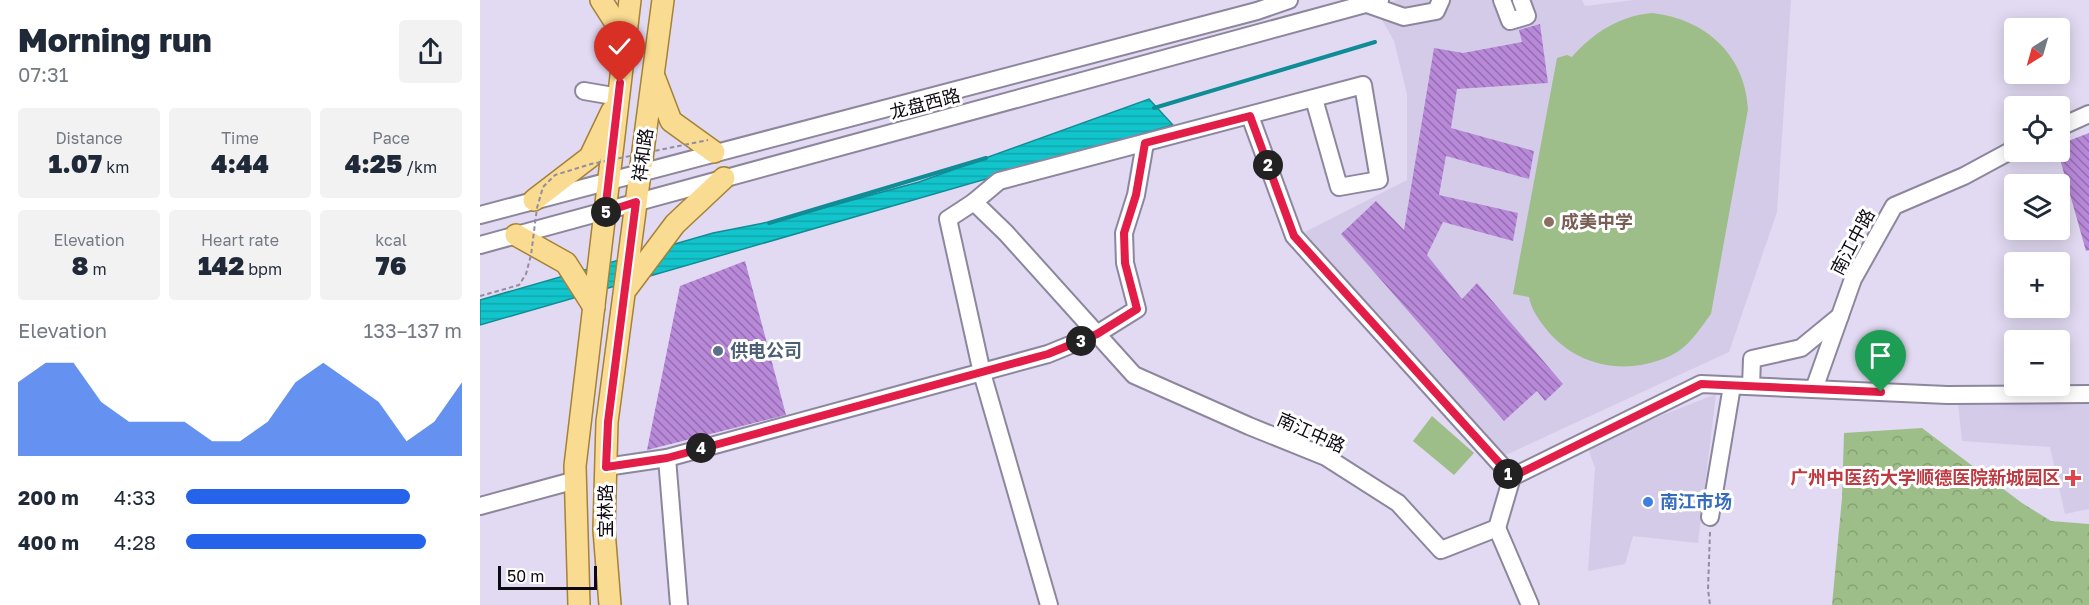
<!DOCTYPE html>
<html lang="en">
<head>
<meta charset="utf-8">
<style>
	body { margin:0; font-family:"Golos Text","Noto Sans SC",sans-serif; background:#f2f2f3; color:#1f2937; height:100vh; display:flex; flex-direction:column; font-size:22px; white-space:nowrap }
	* { box-sizing:border-box; margin:0 }
	p { font-size:20px; color:#747a83 }
	.icon { flex:none; width:33px; height:33px; fill:none; stroke:currentColor; stroke-width:2; stroke-linecap:round; stroke-linejoin:round }
	.map { position:relative; flex:1; overflow:hidden }
	.details { display:flex; flex-direction:column; background:#fff; width:480px }
	.details>* { flex:none }
	.needle { width:39px; rotate:217deg }
	.buttons { position:absolute; left:1524px; top:18px; display:grid; gap:12px }
	.buttons a { display:grid; place-items:center; width:66px; height:66px; border-radius:6px; background:#fff; box-shadow:0 3px 15px #0003; font-size:30px }
	.scale { position:absolute; left:18px; bottom:15px; width:99px; box-sizing:border-box; padding-left:6px; border:3px solid #0d0a12; border-top:0; font-size:16px; line-height:21px; white-space:nowrap; color:#0d0a12; -webkit-text-stroke:4px #fff; paint-order:stroke }
	.pin { position:absolute; display:grid; place-items:center; width:51px; height:51px; color:#fff; margin:-62px -26px; border-radius:50% 50% 50% 0; rotate:-45deg; box-shadow:0 0 6px #0007 }
	.pin .icon { rotate:45deg }
	.km { position:absolute; width:30px; height:30px; margin:-15px; border-radius:50%; background:#222; color:#fff; font-size:16px; line-height:30px; text-align:center }
	.round { display:grid; place-items:center; flex:none; width:63px; height:63px; border-radius:6px; background:#f2f2f3 }
	.summary { display:flex; align-items:center; justify-content:space-between; height:102px; padding:0 18px }
	h1 { font-size:33px; font-weight:800; line-height:45px }
	.stats { display:grid; grid-template-columns:repeat(3,1fr); gap:9px; height:102px; padding:6px 18px }
	.stats div { display:grid; align-content:center; border-radius:6px; background:#f2f2f3; text-align:center }
	.stats b { font-size:26px; font-weight:800 }
	.stats small { font-size:16px; font-weight:400 }
	.stats p { font-size:16px }
	.chart { height:168px; padding:12px 18px }
	.chart p { display:flex; justify-content:space-between }
	.chart svg { width:100%; height:108px; margin-top:6px; fill:#2563eb; opacity:.7 }
	ul { padding:0 18px; list-style:none; font-size:20px }
	li { display:grid; grid-template-columns:96px 72px 1fr; align-items:center; height:45px }
	li i { height:15px; border-radius:8px; background:#2563eb }
	main { display:flex; flex:1; min-height:0 }
	.map>svg:first-child { display:block }
	.built { fill:#d4cbe9 }
	.forest { fill:url(#forest-crowns) }
	.green { fill:#9dbe88 }
	.water { fill:url(#water-rules); stroke:#108c94; stroke-width:1.5 }
	.lines { fill:none; stroke-linecap:round; stroke-linejoin:round }
	.stream { stroke:#108c94; stroke-width:4 }
	.building { fill:url(#building-back-hatch) }
	.minor-casing { stroke:#8d879d; stroke-width:20 }
	.major-casing { stroke:#a48236; stroke-width:24 }
	.path { stroke:#938d9f; stroke-width:2; stroke-dasharray:4.5 3; stroke-linecap:butt }
	.minor { stroke:#fff; stroke-width:16 }
	.major { stroke:#fadb92; stroke-width:21 }
	.path-bridge { stroke:#938d9f; stroke-width:2; stroke-dasharray:4.5 3; stroke-linecap:butt }
	.route-casing { stroke:#fff; stroke-width:12 }
	.route { stroke:#e11d48; stroke-width:8 }
	.education-dot { fill:#8d6e63; stroke:#fff; stroke-width:2 }
	.service-dot { fill:#5c6f8a; stroke:#fff; stroke-width:2 }
	.health-dot { fill:#e0444e; stroke:#fff; stroke-width:2 }
	.shop-dot { fill:#3f7fe0; stroke:#fff; stroke-width:2 }
	.labels { text-anchor:middle; stroke-width:6; stroke-linejoin:round; paint-order:stroke }
	.street-label { font-size:18px; fill:#0d0a12; stroke:#fff }
	.education-label { font-size:18px; font-weight:bold; fill:#785e54; stroke:#fff; text-anchor:start }
	.service-label { font-size:18px; font-weight:bold; fill:#4e5e75; stroke:#fff; text-anchor:start }
	.health-label { font-size:18px; font-weight:bold; fill:#be3a42; stroke:#fff; text-anchor:end }
	.shop-label { font-size:18px; font-weight:bold; fill:#366cbe; stroke:#fff; text-anchor:start }
</style>
</head>
<body>
<main>
<section class="details">
<div class="summary"><div><h1>Morning run</h1><p>07:31</p></div><a class="round"><svg class="icon" aria-label="share" viewBox="0 0 24 24"><path d="M12 15V3M7 8l5-5 5 5M5 13v7h14v-7"/></svg></a></div>
<div class="stats">
<div><p>Distance</p><b>1.07<small> km</small></b></div>
<div><p>Time</p><b>4:44</b></div>
<div><p>Pace</p><b>4:25<small> /km</small></b></div>
</div>
<div class="stats">
<div><p>Elevation</p><b>8<small> m</small></b></div>
<div><p>Heart rate</p><b>142<small> bpm</small></b></div>
<div><p>kcal</p><b>76</b></div>
</div>
<div class="chart"><p><span>Elevation</span>133–137 m</p>
<svg viewBox="0 0 160 44" preserveAspectRatio="none"><path d="M0 44V14L10 6L20 6L30 22L40 30L50 30L60 30L70 38L80 38L90 30L100 14L110 6L120 14L130 22L140 38L150 30L160 14V44z"/></svg>
</div>
<ul>
<li><b>200 m</b>4:33<i style="width:81%"></i></li>
<li><b>400 m</b>4:28<i style="width:87%"></i></li>
</ul>
</section>
<div class="map">
<svg width="1609" height="605" viewBox="0 0 1609 605">
	<defs>
		<pattern id="forest-crowns" width="20" height="18" patternUnits="userSpaceOnUse" patternTransform="scale(1.5)"><rect width="20" height="18" fill="#9dbe88"/><path d="M2 6a3 3 0 1 1 6 0M12 15a3 3 0 1 1 6 0" fill="none" stroke="#86a274"/></pattern>
		<pattern id="water-rules" width="6" height="5" patternUnits="userSpaceOnUse" patternTransform="scale(1.5)"><rect width="6" height="5" fill="#12c4cb"/><path d="M0 2.5h6" fill="none" stroke="#10a7ad"/></pattern>
		<pattern id="building-back-hatch" width="6" height="6" patternUnits="userSpaceOnUse" patternTransform="scale(1.5)"><rect width="6" height="6" fill="#b888d9"/><path d="M-1 5l2 2M0 0l6 6M5-1l2 2" fill="none" stroke="#946daf"/></pattern>
	</defs>
	<rect width="100%" height="100%" fill="#e1daf2"/>
	<g class="built">
		<path d="M917 0H1102L1105 6 1154 0H1311L1297 212 1249 352 1017 459 825 232 927 180V94L914 41 894 6Z"/>
		<path d="M1236 394 1218 543 1153 536 1145 564 1108 571 1115 468 1107 445Z"/>
		<path d="M1609 394V509L1585 514 1570 447 1482 441 1477 395Z"/>
	</g>
	<path class="forest" d="M1442 428 1542 503 1571 521 1609 524V605H1352L1362 498 1364 433Z"/>
	<g class="green">
		<path d="M1172 13C1225 19 1265 54 1268 109L1231 314C1219 330 1208 348 1190 356 1144 377 1093 366 1063 325 1057 317 1051 308 1049 297L1033 294 1077 58 1087 55 1092 57C1113 33 1139 16 1172 13Z"/>
		<path d="M952 416 994 453 974 475 933 441Z"/>
	</g>
	<path class="water" d="M669 99 693 125 0 325V300L233 233 299 220 439 182Z"/>
	<g class="lines">
		<g class="stream">
			<path d="M674 108 895 42"/>
			<path d="M289 223 506 158"/>
		</g>
	</g>
	<g class="building">
		<path d="M1060 24 1068 83 977 89 971 128 1054 151 1049 179 966 156 959 195 1038 213 1033 241 963 222 947 255 982 299 997 283 1083 384 1065 401 1057 391 1024 421 861 234 896 201 924 230 954 48 983 53 1042 42 1039 30Z"/>
		<path d="M1609 133V250L1606 251 1578 152 1580 144Z"/>
		<path d="M265 261 306 415 167 450 200 286Z"/>
	</g>
	<g class="lines">
		<defs>
			<g id="minor">
				<path d="M1022 0 1030 21 1047 16 1041 0"/>
				<path d="M887 4 924 17 956 11 961 0"/>
				<path d="M104 91 139 97"/>
				<path d="M770 116 814 236 1032 477"/>
				<path d="M1580 127 1609 114"/>
				<path d="M494 202 519 181 883 85 899 180 859 187 834 99"/>
				<path d="M0 215 777 11 809 0"/>
				<path d="M0 245 900 0"/>
				<path d="M1271 386 1272 359 1321 348 1360 316"/>
				<path d="M1334 389 1373 279 1414 206 1484 176 1534 149"/>
				<path d="M187 458 568 354 617 334 657 309 645 263 644 233 656 195 665 143"/>
				<path d="M126 467 187 458 199 605"/>
				<path d="M0 506 96 480"/>
				<path d="M1230 517 1252 386"/>
				<path d="M1017 528 1050 605"/>
				<path d="M569 605 502 373 468 219 494 202 526 233 654 375 769 426 846 457 918 503 961 550 1017 528 1032 477 1221 384 1467 395 1609 394"/>
			</g>
			<g id="major">
				<path d="M121 0 146 39"/>
				<path d="M175 79 191 121 234 152"/>
				<path d="M54 200 110 157 132 111"/>
				<path d="M36 235 86 263 114 307"/>
				<path d="M147 288 195 224 244 178"/>
				<path d="M99 605 95 466 150 0"/>
				<path d="M130 605 124 530 127 422 183 0"/>
			</g>
		</defs>
		<use href="#minor" class="minor-casing"/>
		<use href="#major" class="major-casing"/>
		<path class="path" d="M1230 532 1228 589 1230 605"/>
		<use href="#minor" class="minor"/>
		<use href="#major" class="major"/>
		<path class="path-bridge" d="M0 296 39 285 46 274 51 255 57 208 63 187 75 175 111 164 228 140"/>
	</g>
	<g class="lines">
		<defs>
			<path id="route" d="M140 83 125 212 156 202 128 422 126 467 187 458 568 354 617 334 657 309 645 263 644 233 656 195 665 143 770 116 814 236 1032 477 1221 384 1401 392"/>
		</defs>
		<use href="#route" class="route-casing"/>
		<use href="#route" class="route"/>
	</g>
	<circle class="education-dot" cx="1069" cy="222" r="6"/>
	<circle class="service-dot" cx="238" cy="351" r="6"/>
	<path class="health-dot" d="M1590 469h6v6h6v6h-6v6h-6v-6h-6v-6h6z"/>
	<circle class="shop-dot" cx="1168" cy="502" r="6"/>
	<g class="labels">
		<g class="street-label">
			<text transform="translate(445 104) rotate(-15)" y="6">龙盘西路</text>
			<text transform="translate(163 155) rotate(-82)" y="6">祥和路</text>
			<text transform="translate(1373 242) rotate(-62)" y="6">南江中路</text>
			<text transform="translate(831 433) rotate(24)" y="6">南江中路</text>
			<text transform="translate(126 511) rotate(-90)" y="6">宝林路</text>
		</g>
		<g class="education-label">
			<text x="1081" y="228">成美中学</text>
		</g>
		<g class="service-label">
			<text x="250" y="357">供电公司</text>
		</g>
		<g class="health-label">
			<text x="1580" y="484">广州中医药大学顺德医院新城园区</text>
		</g>
		<g class="shop-label">
			<text x="1180" y="508">南江市场</text>
		</g>
	</g>
</svg>
<div class="buttons">
<a><svg class="needle" viewBox="-14 -14 28 28"><path d="M0-13l5 13h-10z" fill="#e53935"/><path d="M0 13l5-13h-10z" fill="#747a83"/></svg></a>
<a><svg class="icon" aria-label="locate" viewBox="0 0 24 24"><circle cx="12" cy="12" r="6"/><path d="M12 2v4M12 18v4M2 12h4M18 12h4"/></svg></a>
<a><svg class="icon" aria-label="layers" viewBox="0 0 24 24"><path d="M12 4l9 5-9 5-9-5zM3 14l9 5 9-5"/></svg></a>
<a>+</a>
<a>−</a>
</div>
<div class="scale">50 m</div>
<div class="pin" style="left:1401px;top:392px;background:#1e9e55"><svg class="icon" aria-label="arrive" viewBox="0 0 24 24"><path d="M6 21V4h12l-3 4 3 4H6"/></svg></div>
<div class="pin" style="left:140px;top:83px;background:#d93025"><svg class="icon" aria-label="check" viewBox="0 0 24 24"><path d="M5 12l5 5 9-10"/></svg></div>
<b class="km" style="left:1028px;top:474px">1</b>
<b class="km" style="left:788px;top:165px">2</b>
<b class="km" style="left:601px;top:341px">3</b>
<b class="km" style="left:221px;top:448px">4</b>
<b class="km" style="left:126px;top:212px">5</b>
</div>
</main>
</body>
</html>
